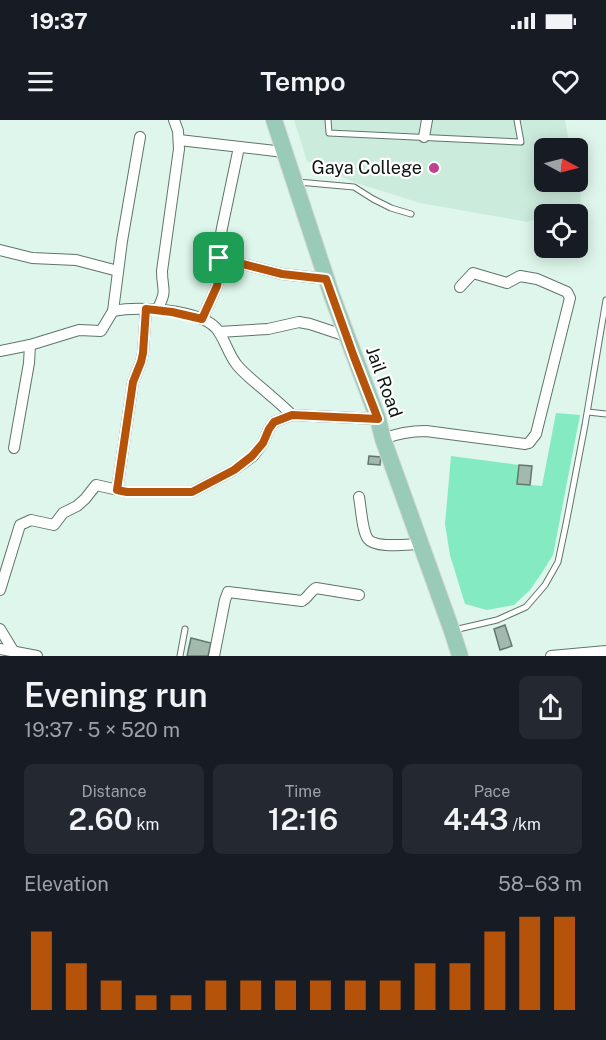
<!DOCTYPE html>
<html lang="en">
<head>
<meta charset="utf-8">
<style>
	body { margin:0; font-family:"Public Sans",sans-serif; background:#242831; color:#f1f3f6; height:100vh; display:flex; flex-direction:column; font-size:22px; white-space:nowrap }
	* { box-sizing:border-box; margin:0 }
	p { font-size:20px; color:#9ea1a6 }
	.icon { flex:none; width:33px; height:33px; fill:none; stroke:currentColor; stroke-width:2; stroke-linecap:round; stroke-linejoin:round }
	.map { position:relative; height:536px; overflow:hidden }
	.panel { display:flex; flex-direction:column; background:#171b24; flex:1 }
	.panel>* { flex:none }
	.needle { width:39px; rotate:97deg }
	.controls { position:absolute; left:534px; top:18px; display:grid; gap:12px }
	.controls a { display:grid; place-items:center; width:54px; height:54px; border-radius:9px; background:#171b24; box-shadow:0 3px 15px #0003; font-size:30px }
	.pin { position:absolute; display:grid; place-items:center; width:51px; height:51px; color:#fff; margin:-26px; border-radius:12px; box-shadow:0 3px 9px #0006 }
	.round { display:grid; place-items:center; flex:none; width:63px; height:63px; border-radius:9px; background:#242831 }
	.overview { display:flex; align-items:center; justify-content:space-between; height:102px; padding:0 24px }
	h1 { font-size:33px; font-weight:600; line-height:45px }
	.figures { display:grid; grid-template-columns:repeat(3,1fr); gap:9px; height:102px; padding:6px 24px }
	.figures div { display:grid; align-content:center; border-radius:9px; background:#242831; text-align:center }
	.figures b { font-size:30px; font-weight:600 }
	.figures small { font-size:16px; font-weight:400 }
	.figures p { font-size:16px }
	.chart { height:168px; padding:12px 24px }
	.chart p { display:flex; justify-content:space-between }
	.chart svg { width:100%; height:108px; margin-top:6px; stroke:#b45309; stroke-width:6 }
	.status { display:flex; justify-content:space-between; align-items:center; height:42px; padding:0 30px; background:#171b24; direction:ltr }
	.status svg { height:16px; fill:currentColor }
	header { display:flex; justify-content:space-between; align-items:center; height:78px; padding:0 24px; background:#171b24; font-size:27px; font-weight:600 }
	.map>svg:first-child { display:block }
	.built { fill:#cbebdc }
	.green { fill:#84eac1 }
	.building { fill:#a2b9ae; stroke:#62786e; stroke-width:1.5 }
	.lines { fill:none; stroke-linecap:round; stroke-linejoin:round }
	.lane-casing { stroke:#5f756b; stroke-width:7 }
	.street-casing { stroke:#5f756b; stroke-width:12 }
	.primary-casing { stroke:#d8dad9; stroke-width:18 }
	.lane { stroke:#fff; stroke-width:5 }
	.street { stroke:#fff; stroke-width:10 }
	.primary { stroke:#9acbb8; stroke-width:16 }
	.route-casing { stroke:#fff; stroke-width:12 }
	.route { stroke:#b45309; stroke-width:8 }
	.poi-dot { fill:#bf4190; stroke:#fff; stroke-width:2 }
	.labels { text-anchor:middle; stroke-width:4.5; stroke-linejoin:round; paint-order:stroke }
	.poi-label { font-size:18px; fill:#0c1511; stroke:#fff; text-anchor:end }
	.street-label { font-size:18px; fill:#0c1511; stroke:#fff }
</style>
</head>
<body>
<div class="status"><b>19:37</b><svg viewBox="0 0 49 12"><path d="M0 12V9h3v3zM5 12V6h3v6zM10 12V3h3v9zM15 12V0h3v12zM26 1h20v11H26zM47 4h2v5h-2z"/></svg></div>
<header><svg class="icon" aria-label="menu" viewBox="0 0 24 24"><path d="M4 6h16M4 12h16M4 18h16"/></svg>Tempo<svg class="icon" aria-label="heart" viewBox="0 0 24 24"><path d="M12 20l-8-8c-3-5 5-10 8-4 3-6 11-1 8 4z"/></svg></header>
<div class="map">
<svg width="606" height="536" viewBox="0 0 606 536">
	<rect width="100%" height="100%" fill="#def6eb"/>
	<path class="built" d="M294 0H565L570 28H544V62H578V56L581 72 580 86 552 94H544V97L528 102 420 83 353 62 307 41Z"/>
	<path class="green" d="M556 293 580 295 553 435 541 454 530 470 514 485 487 490 465 484 450 435 445 404 451 336 519 345 517 364 542 366Z"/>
	<g class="building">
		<path d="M369 336 381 337 380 345 368 344Z"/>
		<path d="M519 345 532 346 530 365 517 364Z"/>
		<path d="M505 505 512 526 500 530 494 509Z"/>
		<path d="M191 518 211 523 208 536H187Z"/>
	</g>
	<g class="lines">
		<defs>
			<g id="lane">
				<path d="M328 0 329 13 521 22 517 0"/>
				<path d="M298 62 354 67 373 79 391 88 411 94"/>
				<path d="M588 292 606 294"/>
				<path d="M454 510 497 500 526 487 545 465 558 442 566 404 585 305 606 180"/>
				<path d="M180 536 185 509"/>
			</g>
			<g id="street">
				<path d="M424 17 427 0"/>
				<path d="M179 20 284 32"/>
				<path d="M0 130 32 138 76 140 118 151"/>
				<path d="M219 138 282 154 326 159"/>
				<path d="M157 190C168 169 162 171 162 151L179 29 178 11 174 0"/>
				<path d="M113 191 122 121 140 17"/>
				<path d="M202 199 217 166 219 155V126L222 108 239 27"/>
				<path d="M219 212 268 209 299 202 310 204 346 216"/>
				<path d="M0 231 30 225 79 210 101 211 113 191C138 186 198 189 216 208 225 219 228 234 237 245 247 257 259 265 271 276 278 282 285 288 292 295"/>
				<path d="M383 319C398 313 411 311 426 311L525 324 529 323 536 314 570 178 567 172 537 159 520 156 507 163 473 153 460 167"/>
				<path d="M14 328 29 243 30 225"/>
				<path d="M117 370 133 262 141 242 143 233 146 189"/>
				<path d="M359 377C361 387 362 411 368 419 376 429 409 424 421 424"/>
				<path d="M0 470 20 405 31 400 54 405 63 393 77 386 85 379 96 365 127 372H192L234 350 253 336 263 323 269 309 274 302 292 295 378 299"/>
				<path d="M0 509 14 532"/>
				<path d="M0 529 37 536"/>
				<path d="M214 536 225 480 228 472 302 481C308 478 310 471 316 468L359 475"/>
				<path d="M551 536 606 531"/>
			</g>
			<path id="primary" d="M274 0 332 176 378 299 383 319 452 511 460 536"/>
		</defs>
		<use href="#lane" class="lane-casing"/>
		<use href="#street" class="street-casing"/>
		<use href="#primary" class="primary-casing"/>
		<use href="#lane" class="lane"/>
		<use href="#street" class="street"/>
		<use href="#primary" class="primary"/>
	</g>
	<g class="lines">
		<defs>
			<path id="route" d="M219 138 282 154 326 159 354 237 378 299 292 295 274 302 269 309 263 323 252 336 234 350 192 372H127L117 370 133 262 141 242 143 233 146 189 172 192 202 199 217 166 219 155Z"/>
		</defs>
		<use href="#route" class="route-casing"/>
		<use href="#route" class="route"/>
	</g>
	<circle class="poi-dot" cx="434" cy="48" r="6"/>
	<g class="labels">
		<g class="poi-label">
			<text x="422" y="54">Gaya College</text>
		</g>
		<g class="street-label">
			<text transform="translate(384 262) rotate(70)" y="6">Jail Road</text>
		</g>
	</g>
</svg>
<div class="controls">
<a><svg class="needle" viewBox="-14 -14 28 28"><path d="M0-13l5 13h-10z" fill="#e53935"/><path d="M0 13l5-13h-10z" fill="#9ea1a6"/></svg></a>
<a><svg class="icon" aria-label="locate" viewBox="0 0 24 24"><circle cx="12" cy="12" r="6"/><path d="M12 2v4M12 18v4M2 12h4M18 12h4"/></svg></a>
</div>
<div class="pin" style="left:219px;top:138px;background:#1e9e55"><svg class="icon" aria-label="arrive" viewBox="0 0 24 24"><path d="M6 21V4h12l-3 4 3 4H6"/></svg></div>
</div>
<section class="panel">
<div class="overview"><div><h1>Evening run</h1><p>19:37 · 5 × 520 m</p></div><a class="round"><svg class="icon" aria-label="share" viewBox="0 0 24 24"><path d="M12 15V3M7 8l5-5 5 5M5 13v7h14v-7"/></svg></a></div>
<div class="figures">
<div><p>Distance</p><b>2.60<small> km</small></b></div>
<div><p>Time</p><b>12:16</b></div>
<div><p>Pace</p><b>4:43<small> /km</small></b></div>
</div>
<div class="chart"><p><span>Elevation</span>58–63 m</p>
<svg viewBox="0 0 160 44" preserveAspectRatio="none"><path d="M5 44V12M15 44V25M25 44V32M35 44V38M45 44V38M55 44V32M65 44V32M75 44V32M85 44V32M95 44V32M105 44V32M115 44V25M125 44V25M135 44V12M145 44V6M155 44V6"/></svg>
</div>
</section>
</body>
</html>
